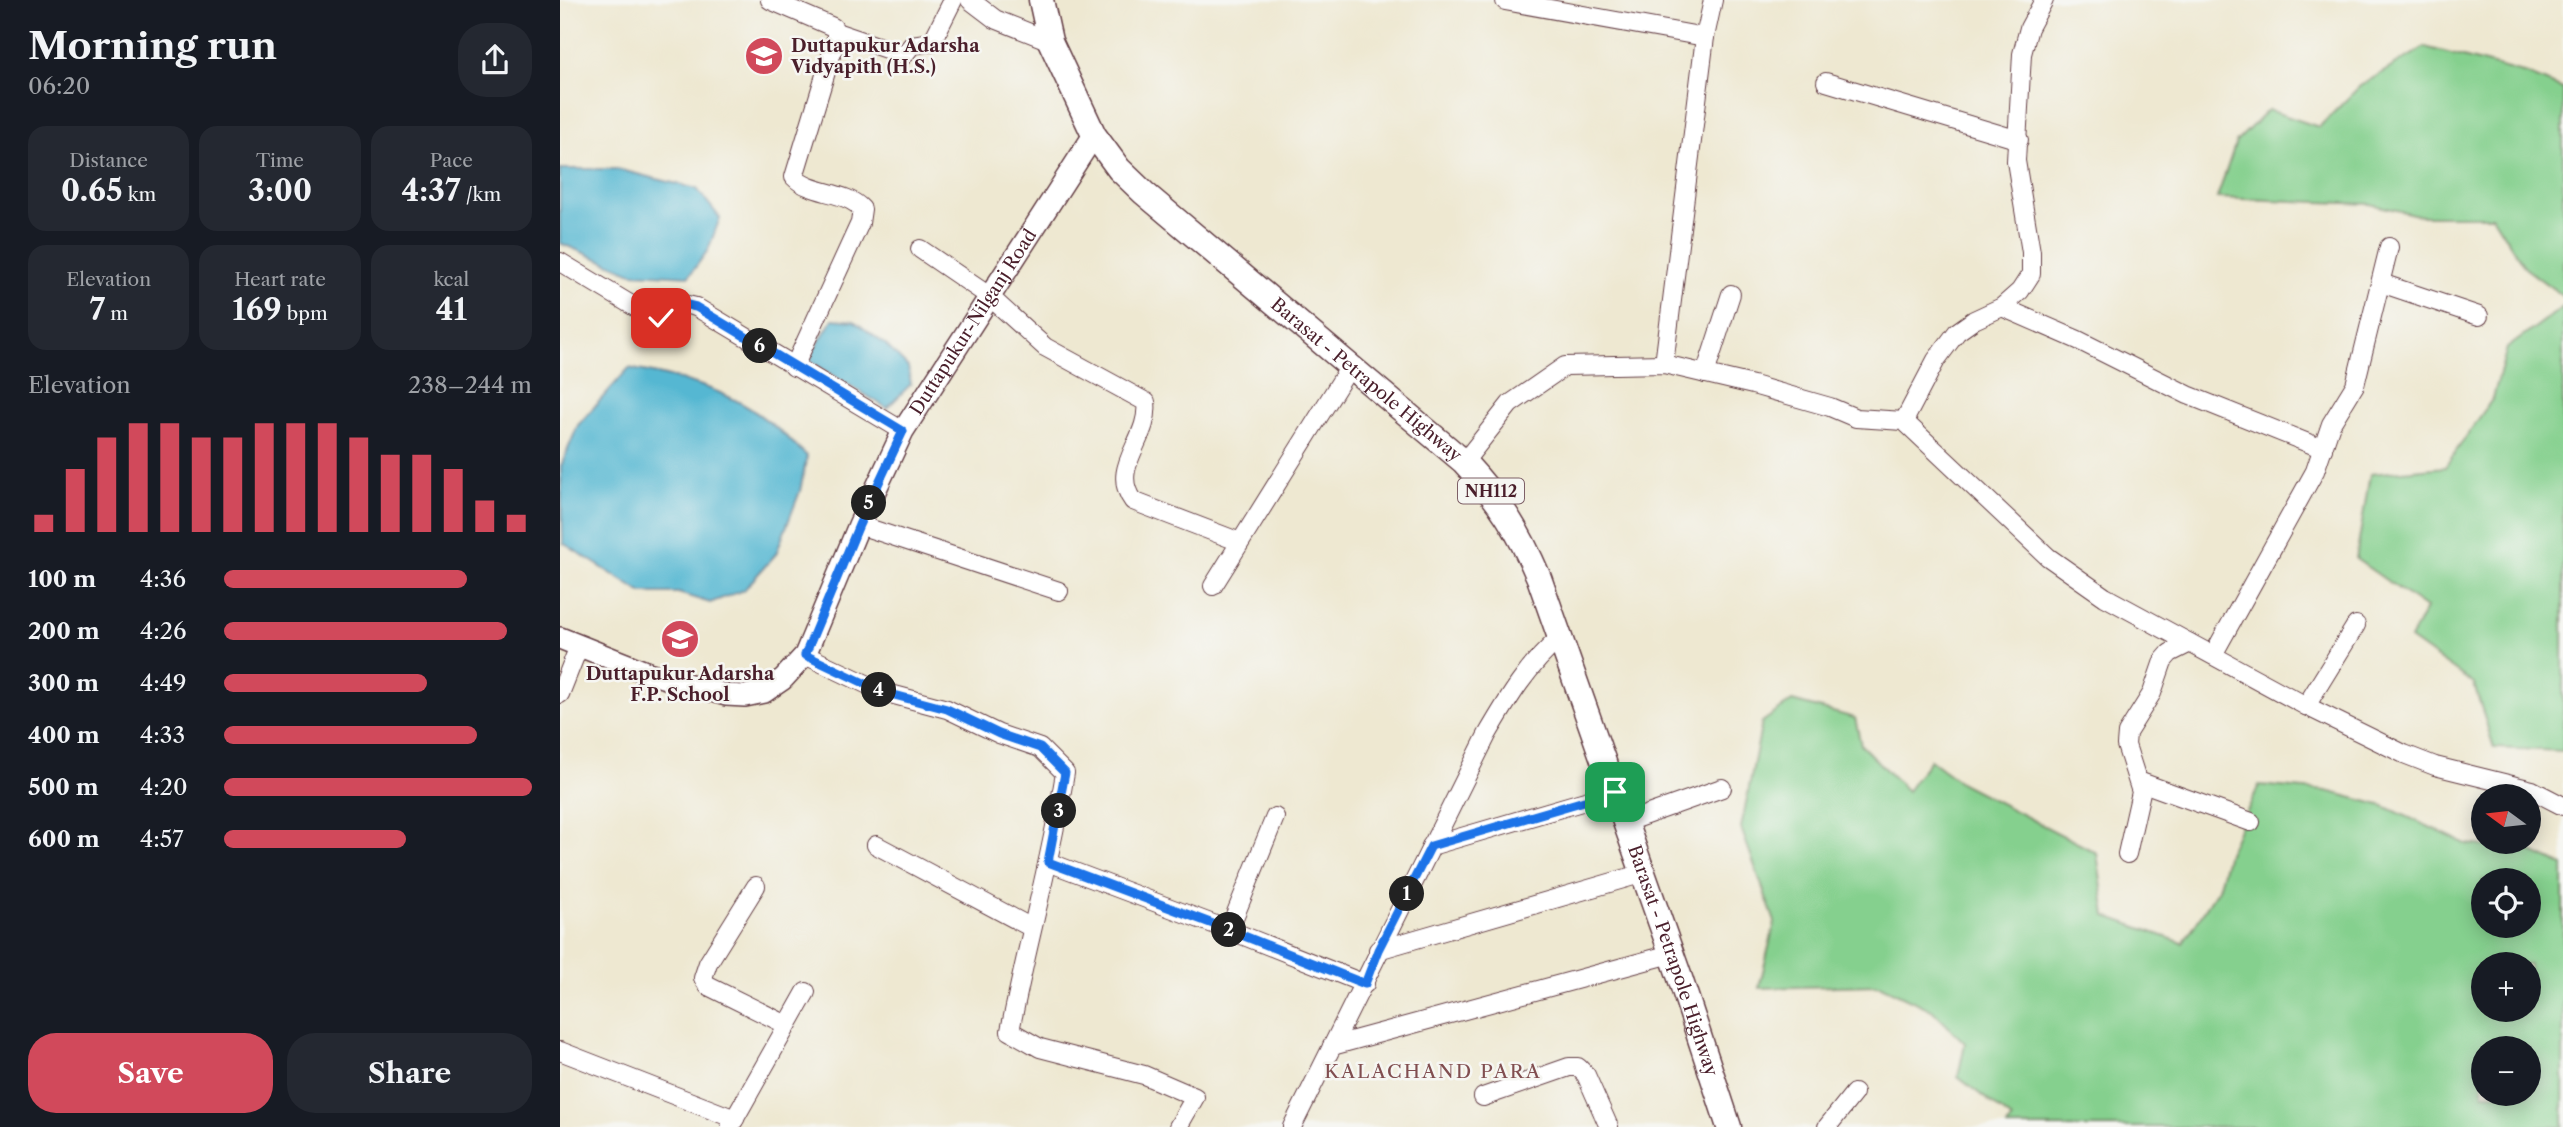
<!DOCTYPE html>
<html lang="en">
<head>
<meta charset="utf-8">
<style>
	body { margin:0; font-family:"Libre Caslon Text",serif; background:#242831; color:#f1f3f6; height:100vh; display:flex; flex-direction:column; font-size:26px; white-space:nowrap }
	* { box-sizing:border-box; margin:0 }
	p { font-size:23px; color:#9ea1a6 }
	.icon { flex:none; width:38px; height:38px; fill:none; stroke:currentColor; stroke-width:2; stroke-linecap:round; stroke-linejoin:round }
	.map { position:relative; flex:1; overflow:hidden }
	.side { display:flex; flex-direction:column; background:#171b24; width:560px }
	.side>* { flex:none }
	.needle { width:46px; rotate:285deg }
	.tools { position:absolute; left:1911px; top:784px; display:grid; gap:14px }
	.tools a { display:grid; place-items:center; width:70px; height:70px; border-radius:50%; background:#171b24; box-shadow:0 4px 18px #0003; font-size:35px }
	.pin { position:absolute; display:grid; place-items:center; width:60px; height:60px; color:#fff; margin:-30px; border-radius:14px; box-shadow:0 4px 10px #0006 }
	.km { position:absolute; width:35px; height:35px; margin:-18px; border-radius:50%; background:#222; color:#fff; font-size:19px; line-height:35px; text-align:center }
	.round { display:grid; place-items:center; flex:none; width:74px; height:74px; border-radius:28px; background:#242831 }
	.summary { display:flex; align-items:center; justify-content:space-between; height:119px; padding:0 28px }
	h1 { font-size:38px; font-weight:700; line-height:52px }
	.metrics { display:grid; grid-template-columns:repeat(3,1fr); gap:10px; height:119px; padding:7px 28px }
	.metrics div { display:grid; align-content:center; border-radius:18px; background:#242831; text-align:center }
	.metrics b { font-size:30px; font-weight:700 }
	.metrics small { font-size:19px; font-weight:400 }
	.metrics p { font-size:19px }
	.chart { height:196px; padding:14px 28px }
	.chart p { display:flex; justify-content:space-between }
	.chart svg { width:100%; height:126px; margin-top:7px; stroke:#d1495b; stroke-width:6 }
	.cta { display:flex; gap:14px; margin-top:auto; padding:14px 28px }
	.cta a { flex:1; height:80px; border-radius:28px; background:#d1495b; color:#fff; font-size:28px; font-weight:700; line-height:80px; text-align:center }
	.cta a+a { background:#242831; color:#f1f3f6 }
	ul { padding:0 28px; list-style:none; font-size:23px }
	li { display:grid; grid-template-columns:112px 84px 1fr; align-items:center; height:52px }
	li i { height:18px; border-radius:9px; background:#d1495b }
	main { display:flex; flex:1; min-height:0 }
	.map>svg:first-child { display:block }
	.green { fill:#85d08e; stroke:#68785c; stroke-width:2; fill-rule:evenodd }
	.water { fill:#54b7d2; stroke:#4f6b7e; stroke-width:2 }
	.lines { fill:none; stroke-linecap:round; stroke-linejoin:round }
	.minor-casing { stroke:#633d44; stroke-width:20 }
	.major-casing { stroke:#633d44; stroke-width:24 }
	.highway-casing { stroke:#633d44; stroke-width:27 }
	.minor { stroke:#fff; stroke-width:18 }
	.major { stroke:#fff; stroke-width:21 }
	.highway { stroke:#fff; stroke-width:24 }
	.route-casing { stroke:#fff; stroke-width:14 }
	.route { stroke:#1a73e8; stroke-width:9 }
	.labels { text-anchor:middle; stroke-width:5; stroke-linejoin:round; paint-order:stroke }
	.shield { fill:#f6f6f2; stroke:#7e6067; stroke-width:2 }
	.shield-label { font-size:16px; font-weight:bold; fill:#4a1f2b }
	.poi-label { font-size:18px; font-weight:bold; fill:#4a1f2b; stroke:#f6f6f2; text-anchor:start }
	.street-label { font-size:18px; fill:#4a1f2b; stroke:#f6f6f2 }
	.neighbourhood-label { font-size:19px; letter-spacing:2px; fill:#814e50; stroke:#f6f6f2 }
</style>
</head>
<body>
<main>
<section class="side">
<div class="summary"><div><h1>Morning run</h1><p>06:20</p></div><a class="round"><svg class="icon" aria-label="share" viewBox="0 0 24 24"><path d="M12 15V3M7 8l5-5 5 5M5 13v7h14v-7"/></svg></a></div>
<div class="metrics">
<div><p>Distance</p><b>0.65<small> km</small></b></div>
<div><p>Time</p><b>3:00</b></div>
<div><p>Pace</p><b>4:37<small> /km</small></b></div>
</div>
<div class="metrics">
<div><p>Elevation</p><b>7<small> m</small></b></div>
<div><p>Heart rate</p><b>169<small> bpm</small></b></div>
<div><p>kcal</p><b>41</b></div>
</div>
<div class="chart"><p><span>Elevation</span>238–244 m</p>
<svg viewBox="0 0 160 44" preserveAspectRatio="none"><path d="M5 44V38M15 44V22M25 44V11M35 44V6M45 44V6M55 44V11M65 44V11M75 44V6M85 44V6M95 44V6M105 44V11M115 44V17M125 44V17M135 44V22M145 44V33M155 44V38"/></svg>
</div>
<ul>
<li><b>100 m</b>4:36<i style="width:79%"></i></li>
<li><b>200 m</b>4:26<i style="width:92%"></i></li>
<li><b>300 m</b>4:49<i style="width:66%"></i></li>
<li><b>400 m</b>4:33<i style="width:82%"></i></li>
<li><b>500 m</b>4:20<i style="width:100%"></i></li>
<li><b>600 m</b>4:57<i style="width:59%"></i></li>
</ul>
<div class="cta"><a>Save</a><a>Share</a></div>
</section>
<div class="map">
<svg width="2003" height="1127" viewBox="0 0 2003 1127">
	<rect width="100%" height="100%" fill="#f6f6f2"/>
	<filter id="ink" filterUnits="userSpaceOnUse"><feTurbulence type="fractalNoise" baseFrequency=".0143" numOctaves="2"/><feDisplacementMap in="SourceGraphic" scale="14" xChannelSelector="R" yChannelSelector="G"/><feConvolveMatrix kernelMatrix="1 2 1 2 8 2 1 2 1" color-interpolation-filters="sRGB"/></filter>
	<filter id="wash" filterUnits="userSpaceOnUse"><feTurbulence type="fractalNoise" baseFrequency=".00686" numOctaves="4" result="noise"/><feDisplacementMap in="SourceGraphic" scale="28" xChannelSelector="R" yChannelSelector="G"/><feGaussianBlur stdDeviation="1.57" result="paint"/><feColorMatrix in="noise" values="0 0 0 0 0 0 0 0 0 0 0 0 0 0 0 0 0 1.4 0 .05"/><feComposite in="paint" operator="in"/></filter>
	<g filter="url(#wash)">
		<rect width="100%" height="100%" fill="#eee8d1"/>
		<g class="green">
			<path d="M1865 47 1967 74 2003 89V296L1965 268 1932 216H1862L1810 204 1657 198 1676 142 1708 110 1759 127 1800 86Z"/>
			<path d="M2003 307V751L1934 748 1914 684 1850 639 1866 608 1796 559 1810 474 1885 467 1933 398 1947 348Z"/>
			<path d="M1232 701 1295 718 1301 745 1347 791 1370 760 1401 783 1537 853 1546 916 1623 943 1658 889 1668 853 1699 785 1767 791 1824 806 1906 844 1970 851 2003 866V1127H1447L1452 1119 1398 1077 1405 1043 1372 1010 1319 985 1199 988 1215 922 1181 828 1202 722ZM1923 880H1969V926H1923ZM1923 964H1969V1010H1923ZM1923 1048H1969V1094H1923Z"/>
		</g>
		<g class="water">
			<path d="M0 169H57L137 189 160 218 148 250 129 276 72 273 0 243Z"/>
			<path d="M273 319 294 321 326 345 348 367 351 384 327 408 250 361 255 348Z"/>
			<path d="M69 368C103 375 138 382 169 397 198 410 224 434 247 456L240 491 216 554 184 590 150 603 118 593H82L3 543 1 466 18 425Z"/>
		</g>
	</g>
	<g filter="url(#ink)">
		<g class="lines">
			<defs>
				<g id="minor">
					<path d="M210 0 273 27 276 32V39L234 177C251 195 285 190 302 209L300 223 234 367"/>
					<path d="M410 0 435 19 490 41"/>
					<path d="M945 1 1145 37"/>
					<path d="M276 32 344 55 352 45 372 42 393 0"/>
					<path d="M1266 82 1459 140"/>
					<path d="M360 249 429 296 485 347 586 402C591 439 548 467 573 501L680 542"/>
					<path d="M0 262 88 315 101 318 119 303 136 307 343 431"/>
					<path d="M1821 283 1919 316"/>
					<path d="M1442 307 1518 340 1628 395 1763 449"/>
					<path d="M1104 364 1145 37 1153 0"/>
					<path d="M1145 374 1171 294"/>
					<path d="M1344 421 1488 557 1545 597 1746 706 1844 754 1875 766 1972 790 2003 806"/>
					<path d="M904 462 950 404 1005 366 1104 364 1193 385 1270 407 1296 418 1344 421 1376 360 1397 332 1414 320 1442 307 1460 291 1471 274V252L1456 161 1462 54 1469 28 1484 0"/>
					<path d="M299 525 499 591"/>
					<path d="M653 586 791 365"/>
					<path d="M245 655 323 692 387 709 439 734 480 748 505 773C491 860 467 944 450 1031L480 1048 584 1075 635 1097 618 1127"/>
					<path d="M1653 655 1755 471 1771 424 1795 385 1829 247"/>
					<path d="M0 694 19 646"/>
					<path d="M1746 706 1796 625"/>
					<path d="M1578 781 1691 822"/>
					<path d="M1066 822 1162 788"/>
					<path d="M316 845 472 928"/>
					<path d="M871 846 1056 792"/>
					<path d="M1567 854 1581 792 1566 745 1567 733 1592 693 1603 661 1610 653 1630 643"/>
					<path d="M488 862 669 930 805 984"/>
					<path d="M196 886 148 963 143 978 148 986 227 1025"/>
					<path d="M669 930 715 817"/>
					<path d="M818 950 1084 873"/>
					<path d="M772 1046 1111 954"/>
					<path d="M0 1051 175 1119"/>
					<path d="M923 1097 1009 1067H1018L1026 1075 1049 1127"/>
					<path d="M170 1127 246 992"/>
					<path d="M732 1127 927 735C948 699 968 665 1000 638"/>
					<path d="M1267 1127 1294 1093"/>
				</g>
				<g id="major">
					<path id="s1" d="M0 638 88 673 166 695 185 696 204 692 223 679 245 655 299 525 343 431 534 135"/>
				</g>
				<g id="highway">
					<path id="s2" d="M481 0 490 41 534 135 559 169 584 193 904 462C940 501 958 529 979 578L1119 975 1169 1127"/>
				</g>
			</defs>
			<use href="#minor" class="minor-casing"/>
			<use href="#major" class="major-casing"/>
			<use href="#highway" class="highway-casing"/>
			<use href="#minor" class="minor"/>
			<use href="#major" class="major"/>
			<use href="#highway" class="highway"/>
		</g>
	</g>
	<g class="lines" filter="url(#ink)">
		<defs>
			<path id="route" d="M101 318 119 303 136 307 343 431 299 525 245 655 323 692 387 709 439 734 480 748 505 773 488 862 669 930 805 984 818 950 871 846 1055 792"/>
		</defs>
		<use href="#route" class="route-casing"/>
		<use href="#route" class="route"/>
	</g>
	<defs>
		<symbol id="school-disc" viewBox="-11 -11 22 22"><circle r="9.5" fill="#d1495b" stroke="#f6f6f2"/><path d="M0-5L7-2L0 1L-7-2ZM-4 1L0 2.5L4 1V4Q0 6-4 4Z" fill="#fff"/></symbol>
	</defs>
	<g fill-rule="evenodd">
		<use href="#school-disc" x="182" y="34" width="44" height="44"/>
		<use href="#school-disc" x="98" y="617" width="44" height="44"/>
	</g>
	<g class="labels">
		<rect class="shield" x="898" y="478.5" width="66" height="25" rx="5"/>
		<g class="shield-label">
			<text x="931" y="497">NH112</text>
		</g>
		<g class="poi-label">
			<text x="231" y="52">Duttapukur Adarsha<tspan x="231" dy="21">Vidyapith (H.S.)</tspan></text>
			<text x="120" y="680" text-anchor="middle">Duttapukur Adarsha<tspan x="120" dy="21">F.P. School</tspan></text>
		</g>
		<g class="street-label">
			<text dy="6" stroke="none"><textPath href="#s1" startOffset="644">Duttapukur-Nilganj Road</textPath></text>
			<text dy="6" stroke="none"><textPath href="#s2" startOffset="513">Barasat - Petrapole Highway</textPath></text>
			<text dy="6" stroke="none"><textPath href="#s2" startOffset="1185">Barasat - Petrapole Highway</textPath></text>
		</g>
		<g class="neighbourhood-label">
			<text x="873" y="1078">KALACHAND PARA</text>
		</g>
	</g>
</svg>
<div class="tools">
<a><svg class="needle" viewBox="-14 -14 28 28"><path d="M0-13l5 13h-10z" fill="#e53935"/><path d="M0 13l5-13h-10z" fill="#9ea1a6"/></svg></a>
<a><svg class="icon" aria-label="locate" viewBox="0 0 24 24"><circle cx="12" cy="12" r="6"/><path d="M12 2v4M12 18v4M2 12h4M18 12h4"/></svg></a>
<a>+</a>
<a>−</a>
</div>
<div class="pin" style="left:1055px;top:792px;background:#1e9e55"><svg class="icon" aria-label="arrive" viewBox="0 0 24 24"><path d="M6 21V4h12l-3 4 3 4H6"/></svg></div>
<div class="pin" style="left:101px;top:318px;background:#d93025"><svg class="icon" aria-label="check" viewBox="0 0 24 24"><path d="M5 12l5 5 9-10"/></svg></div>
<b class="km" style="left:847px;top:894px">1</b>
<b class="km" style="left:669px;top:930px">2</b>
<b class="km" style="left:499px;top:811px">3</b>
<b class="km" style="left:319px;top:690px">4</b>
<b class="km" style="left:309px;top:503px">5</b>
<b class="km" style="left:200px;top:346px">6</b>
</div>
</main>
</body>
</html>
